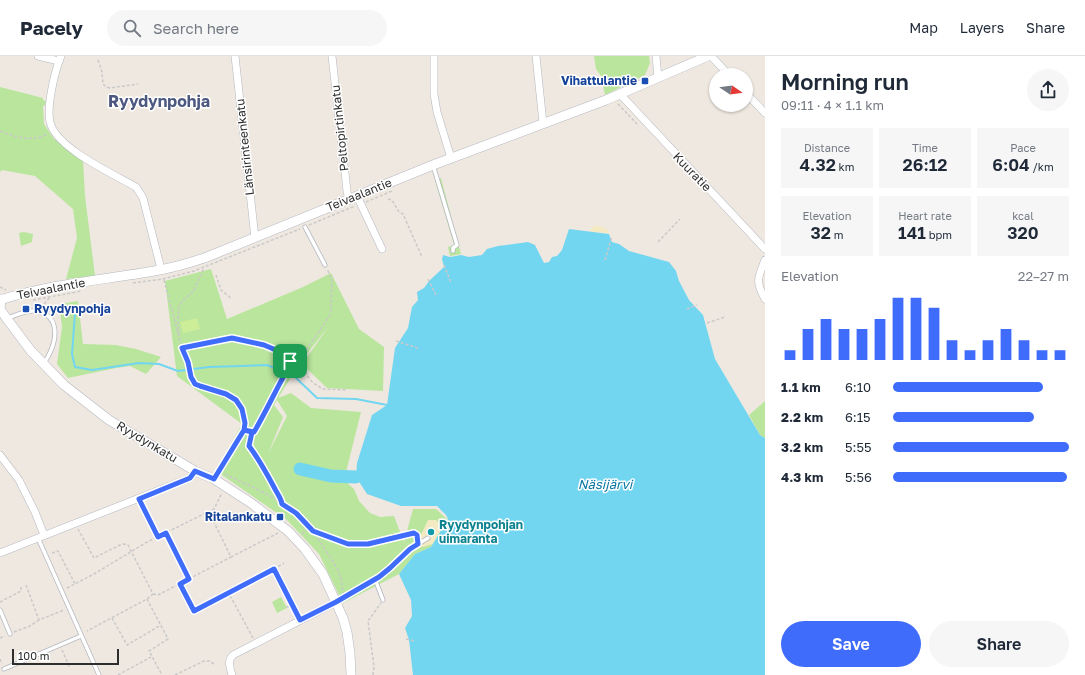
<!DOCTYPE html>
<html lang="en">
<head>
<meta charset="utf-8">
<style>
	body { margin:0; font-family:"Golos Text",sans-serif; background:#f6f6f7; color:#1f2937; height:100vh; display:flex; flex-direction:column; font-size:15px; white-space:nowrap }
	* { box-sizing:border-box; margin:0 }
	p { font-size:13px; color:#747a83 }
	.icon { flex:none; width:22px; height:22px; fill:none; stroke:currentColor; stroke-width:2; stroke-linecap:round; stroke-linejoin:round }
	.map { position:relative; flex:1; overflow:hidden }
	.details { display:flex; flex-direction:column; background:#fff; width:320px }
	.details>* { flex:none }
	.needle { width:26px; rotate:103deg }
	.controls { position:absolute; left:709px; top:12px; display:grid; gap:8px }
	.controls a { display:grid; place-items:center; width:44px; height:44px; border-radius:50%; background:#fff; box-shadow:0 1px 3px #0004; font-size:20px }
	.scale { position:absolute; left:12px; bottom:10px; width:107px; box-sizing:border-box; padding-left:4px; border:2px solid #2e2e2e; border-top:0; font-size:11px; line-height:14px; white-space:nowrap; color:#2e2e2e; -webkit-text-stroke:3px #fff; paint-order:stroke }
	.pin { position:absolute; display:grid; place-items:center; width:34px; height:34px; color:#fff; margin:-17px; border-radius:8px; box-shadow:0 2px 6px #0006 }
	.round { display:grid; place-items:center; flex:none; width:42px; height:42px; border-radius:21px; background:#f6f6f7 }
	.head { display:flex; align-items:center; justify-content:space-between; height:68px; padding:0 16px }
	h1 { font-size:22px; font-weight:600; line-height:30px }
	.stats { display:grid; grid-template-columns:repeat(3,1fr); gap:6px; height:68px; padding:4px 16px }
	.stats div { display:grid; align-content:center; border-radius:0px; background:#f6f6f7; text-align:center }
	.stats b { font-size:17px; font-weight:600 }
	.stats small { font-size:11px; font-weight:400 }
	.stats p { font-size:11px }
	.chart { height:112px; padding:8px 16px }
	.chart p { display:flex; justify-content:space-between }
	.chart svg { width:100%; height:72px; margin-top:4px; stroke:#406cfc; stroke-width:6 }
	.action { display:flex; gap:8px; margin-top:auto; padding:8px 16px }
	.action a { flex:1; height:46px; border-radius:24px; background:#406cfc; color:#fff; font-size:16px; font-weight:600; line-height:46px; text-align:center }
	.action a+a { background:#f6f6f7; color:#1f2937 }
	ul { padding:0 16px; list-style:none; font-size:13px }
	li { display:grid; grid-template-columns:64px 48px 1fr; align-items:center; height:30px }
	li i { height:10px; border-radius:5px; background:#406cfc }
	header { display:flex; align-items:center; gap:24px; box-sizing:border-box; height:56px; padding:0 20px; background:#fff; border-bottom:1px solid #e0e1e3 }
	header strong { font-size:19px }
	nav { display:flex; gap:22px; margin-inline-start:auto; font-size:14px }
	.search { width:280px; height:36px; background:#f6f6f7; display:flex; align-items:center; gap:10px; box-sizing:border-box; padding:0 14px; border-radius:22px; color:#747a83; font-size:15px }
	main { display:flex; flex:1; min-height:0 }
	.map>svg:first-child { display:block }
	.green { fill:#b9e59d; fill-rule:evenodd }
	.sand { fill:#f3eac4 }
	.pitch { fill:#cded99 }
	.water { fill:#73d6f1 }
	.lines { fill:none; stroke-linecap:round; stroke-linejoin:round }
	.stream { stroke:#73d6f1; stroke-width:2 }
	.river { stroke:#73d6f1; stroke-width:13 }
	.lane-casing { stroke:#b4b7c1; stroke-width:5 }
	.street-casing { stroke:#b4b7c1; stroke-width:8 }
	.secondary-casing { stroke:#b4b7c1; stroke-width:10 }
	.path { stroke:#c9c9c9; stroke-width:1.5; stroke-dasharray:3 2; stroke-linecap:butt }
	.lane { stroke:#fff; stroke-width:3.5 }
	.street { stroke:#fff; stroke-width:7 }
	.secondary { stroke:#fff; stroke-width:9 }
	.route-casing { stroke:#fff; stroke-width:8 }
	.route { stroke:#406cfc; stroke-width:5 }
	.transit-dot { fill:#1a4fb4; stroke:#fff; stroke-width:1.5 }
	.culture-dot { fill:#0f9aa8; stroke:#fff; stroke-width:1.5 }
	.labels { text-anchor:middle; stroke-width:3; stroke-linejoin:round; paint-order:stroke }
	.transit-label { font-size:12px; font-weight:bold; fill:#164399; stroke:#fff; text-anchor:end }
	.street-label { font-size:12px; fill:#2e2e2e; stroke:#fff }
	.culture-label { font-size:12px; font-weight:bold; fill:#0d838f; stroke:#fff; text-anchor:start }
	.water-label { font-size:13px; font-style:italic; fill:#0c77a4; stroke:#fff }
	.district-label { font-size:16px; font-weight:bold; fill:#4c5880; stroke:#fff }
</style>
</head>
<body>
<header>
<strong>Pacely</strong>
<div class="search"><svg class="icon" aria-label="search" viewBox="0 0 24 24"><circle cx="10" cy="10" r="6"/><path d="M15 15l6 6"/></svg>Search here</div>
<nav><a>Map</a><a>Layers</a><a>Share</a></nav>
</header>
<main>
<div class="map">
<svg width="765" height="619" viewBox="0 0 765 619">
	<rect width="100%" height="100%" fill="#efe8e0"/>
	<g class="green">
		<path d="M594 0H649L650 7 645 19 605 39 601 20 596 13Z"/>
		<path d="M0 31 43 42V44L46 45 45 49 43 50 44 68 54 83 83 104 85 140 95 220 66 223 77 182 73 153 35 120 2 114 0 116Z"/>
		<path d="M441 122 461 198 450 200 448 191 454 189 435 124Z"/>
		<path d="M24 176 33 178 32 186 21 190 19 177Z"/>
		<path d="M211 213 227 263 303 231 331 217 359 273 384 291 383 335 327 332 302 308 329 270 302 304 278 342 291 337 311 352 361 356 344 424 354 433 359 445 370 457 380 461 394 460 404 486 413 453H436L448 464 431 491 415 498 399 518 343 547 319 498 287 464 216 415 242 368 177 320 165 225ZM277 344 287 360 268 398 283 361 274 349Z"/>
		<path d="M78 245 83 288 116 289 136 293 161 301 146 318 130 310 116 312 68 322 57 308 62 271 60 255 61 248Z"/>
		<path d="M765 345V382L760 379 749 359Z"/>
		<path d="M281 541 287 552 277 557 272 546Z"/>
	</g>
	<g class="sand">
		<path d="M594 170C600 169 607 172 610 177L590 176 591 173Z"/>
		<path d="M428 464H436L443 471 433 488 415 493 414 487 420 481Z"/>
	</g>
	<path class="pitch" d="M197 262 200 273 183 277 180 266Z"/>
	<path class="water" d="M569 173 609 178 612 186 619 188 629 195 669 206 676 215 679 225 689 244 703 259 715 303 760 379 765 382V619H413L409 584 405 572 412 560 411 544 399 518 415 498 431 491 448 463 446 459 437 450H401L367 438 356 421 357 407 372 359 387 349 395 292 408 272 412 251 418 244 417 236 424 232 429 225 444 211 442 203 443 199 450 201 461 199 469 201 482 199 487 193 498 190 528 186 535 189 544 207 549 206 552 201 557 200 562 194Z"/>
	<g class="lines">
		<path class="stream" d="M75 257 72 298 75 311 92 314 139 307 159 308 178 315 209 311 267 309 294 320 317 342 356 343 387 349"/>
		<path class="river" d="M300 413 331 420 356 421"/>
		<defs>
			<g id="lane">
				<path d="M433 109 457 189 453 192V195"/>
				<path d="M305 171 325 209"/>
				<path d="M8 262C17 259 25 254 35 255 64 259 56 291 44 307"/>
				<path d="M215 423 244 375C247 358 240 346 226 338"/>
				<path d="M38 482 99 619"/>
				<path d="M375 523 383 544"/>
				<path d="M336 546 379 521 390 512 410 493 428 482"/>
				<path d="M0 554 10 578"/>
				<path d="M4 613 81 580"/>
			</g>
			<g id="street">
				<path d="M38 0 59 5"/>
				<path d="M61 0C55 15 45 54 51 69 59 93 113 118 136 131L143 142 161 213"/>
				<path d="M235 0 255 182"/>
				<path d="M332 0 347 135 349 144"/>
				<path d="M434 0V38L437 56 451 102"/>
				<path d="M536 0 543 67"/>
				<path d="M656 0 658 22"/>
				<path d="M711 0 729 19"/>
				<path d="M746 37 765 57"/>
				<path d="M620 38 765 193"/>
				<path d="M357 140 382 193"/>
				<path d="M765 204C758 222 755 225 765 243"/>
				<path d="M0 399 19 424 35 456 44 479"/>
				<path d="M0 497 190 422 195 415"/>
				<path d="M232 619C230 611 227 605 233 599L336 546"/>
			</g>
			<g id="secondary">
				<path d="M1 243 0 253 7 263 31 295 64 329 109 364 195 415 214 423 251 447 288 475 305 493 323 518 343 562 347 576 350 597 351 619"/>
				<path d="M0 244C50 228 103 224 154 215 172 212 190 207 207 201L433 109 606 44 708 0"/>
			</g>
		</defs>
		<use href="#lane" class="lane-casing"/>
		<use href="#street" class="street-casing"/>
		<use href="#secondary" class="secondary-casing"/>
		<g class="path">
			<path d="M98 4 102 16 103 28 106 31 110 32 138 28"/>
			<path d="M618 48 637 68"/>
			<path d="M0 75C17 82 31 86 48 78"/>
			<path d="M388 143 392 144 399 156 403 158 422 201"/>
			<path d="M366 146 392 135"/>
			<path d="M309 169 355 150"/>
			<path d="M658 186 680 163"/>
			<path d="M605 204 612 180"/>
			<path d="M444 209 451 227"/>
			<path d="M216 219 221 234 232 243"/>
			<path d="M428 223 436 239"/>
			<path d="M164 224 182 292 188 306 191 321 195 327 200 330 221 336"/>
			<path d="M133 227 163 223 194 215 300 173"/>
			<path d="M0 231 6 234"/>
			<path d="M33 244 82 235"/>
			<path d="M41 252 50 241"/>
			<path d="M687 253 697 249"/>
			<path d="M707 267 725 261"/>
			<path d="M179 278 178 264 179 251 183 244 193 236 204 212"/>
			<path d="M396 285 418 292"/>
			<path d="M182 292 232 282 264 289 290 300 291 302 290 309 275 333 270 347 254 376 248 375"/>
			<path d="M290 305H296L313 327 323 333 347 334"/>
			<path d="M296 305 309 290 330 259 331 253 332 223 327 213"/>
			<path d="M252 376 249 390C259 403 267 418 275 433 278 439 281 442 282 448"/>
			<path d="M225 418C250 431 285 443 304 465 313 474 319 484 326 495 336 510 342 518 343 537"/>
			<path d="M142 449 158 481"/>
			<path d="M209 456 231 501 278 477"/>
			<path d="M78 473 94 502 120 489 124 488 128 489 153 538 147 543 87 575"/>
			<path d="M313 475 348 488 357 489 368 488 414 477 417 479V483"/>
			<path d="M166 477 189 523"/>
			<path d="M302 478 310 471"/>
			<path d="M52 497 58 495 75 528"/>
			<path d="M274 513 284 507"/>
			<path d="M180 528 194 555 228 536"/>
			<path d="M26 529 39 564 64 554"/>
			<path d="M67 532 94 518 147 486 214 453 222 437"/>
			<path d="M153 538 158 539 231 501"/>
			<path d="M147 543 168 583 149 595 162 619"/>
			<path d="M0 546 21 535V531"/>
			<path d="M286 551 293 550"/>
			<path d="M112 562 127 589 161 569"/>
			<path d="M14 576 30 570 39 564"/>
			<path d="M0 582 5 580"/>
			<path d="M253 582 228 536 274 513 297 558"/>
			<path d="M406 583 415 585"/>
			<path d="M62 594 70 612"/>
			<path d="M0 603 2 608"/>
			<path d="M118 619 151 601"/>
			<path d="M175 619 204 605H209L214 608"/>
			<path d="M373 619 374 611 368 565 381 547"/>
		</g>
		<use href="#lane" class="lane"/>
		<use href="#street" class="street"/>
		<use href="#secondary" class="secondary"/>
	</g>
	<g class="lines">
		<defs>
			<path id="route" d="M290 305V309C277 331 267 354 254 376L244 374 214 423 195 415 190 422 139 443 158 481 166 477 189 523 180 528 194 555 274 513 300 564 336 546 379 521 390 512 410 493 418 488 417 479 414 477 368 488H348L313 475 296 457 282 448C281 442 278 439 275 433 267 418 259 403 249 390L252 376 244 374 245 367 242 353 236 344 226 338 200 330 195 328 191 321 188 306 182 292 232 282 264 289 290 300V305"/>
		</defs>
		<use href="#route" class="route-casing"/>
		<use href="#route" class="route"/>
	</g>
	<g class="transit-dot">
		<rect x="641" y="21" width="8" height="8" rx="2"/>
		<rect x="22" y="249" width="8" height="8" rx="2"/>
		<rect x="276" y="457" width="8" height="8" rx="2"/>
	</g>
	<circle class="culture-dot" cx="431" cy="476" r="4"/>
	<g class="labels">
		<g class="transit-label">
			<text x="637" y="29">Vihattulantie</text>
			<text x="34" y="257" text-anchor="start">Ryydynpohja</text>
			<text x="272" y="465">Ritalankatu</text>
		</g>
		<g class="street-label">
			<text transform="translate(340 72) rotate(-96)" y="4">Peltopirtinkatu</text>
			<text transform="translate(245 91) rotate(-96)" y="4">Länsirinteenkatu</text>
			<text transform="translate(692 116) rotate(46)" y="4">Kuuratie</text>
			<text transform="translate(359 139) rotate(-22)" y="4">Teivaalantie</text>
			<text transform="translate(51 233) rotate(-11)" y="4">Teivaalantie</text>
			<text transform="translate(147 386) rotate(31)" y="4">Ryydynkatu</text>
		</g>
		<g class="culture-label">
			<text x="439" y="473">Ryydynpohjan<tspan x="439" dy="14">uimaranta</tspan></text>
		</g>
		<g class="water-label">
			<text x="605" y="433">Näsijärvi</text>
		</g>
		<g class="district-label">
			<text x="159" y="51">Ryydynpohja</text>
		</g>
	</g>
</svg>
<div class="controls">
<a><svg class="needle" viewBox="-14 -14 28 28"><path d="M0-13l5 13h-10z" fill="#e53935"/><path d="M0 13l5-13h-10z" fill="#747a83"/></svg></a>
</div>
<div class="scale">100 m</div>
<div class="pin" style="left:290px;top:305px;background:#1e9e55"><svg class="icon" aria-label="arrive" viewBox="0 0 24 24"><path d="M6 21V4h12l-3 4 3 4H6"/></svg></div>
</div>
<section class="details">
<div class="head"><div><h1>Morning run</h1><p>09:11 · 4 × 1.1 km</p></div><a class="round"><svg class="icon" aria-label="share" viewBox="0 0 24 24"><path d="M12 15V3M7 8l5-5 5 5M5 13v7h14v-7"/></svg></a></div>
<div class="stats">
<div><p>Distance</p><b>4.32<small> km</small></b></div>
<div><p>Time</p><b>26:12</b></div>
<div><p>Pace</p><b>6:04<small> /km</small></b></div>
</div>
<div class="stats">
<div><p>Elevation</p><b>32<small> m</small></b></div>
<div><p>Heart rate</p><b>141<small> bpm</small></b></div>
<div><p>kcal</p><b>320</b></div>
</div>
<div class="chart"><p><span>Elevation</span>22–27 m</p>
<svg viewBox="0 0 160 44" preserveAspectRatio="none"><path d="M5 44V38M15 44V25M25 44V19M35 44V25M45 44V25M55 44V19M65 44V6M75 44V6M85 44V12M95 44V32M105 44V38M115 44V32M125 44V25M135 44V32M145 44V38M155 44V38"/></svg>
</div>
<ul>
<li><b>1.1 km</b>6:10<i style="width:85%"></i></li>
<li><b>2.2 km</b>6:15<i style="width:80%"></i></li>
<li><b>3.2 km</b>5:55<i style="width:100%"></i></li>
<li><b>4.3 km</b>5:56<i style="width:99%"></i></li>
</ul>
<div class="action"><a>Save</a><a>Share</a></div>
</section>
</main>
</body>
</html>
